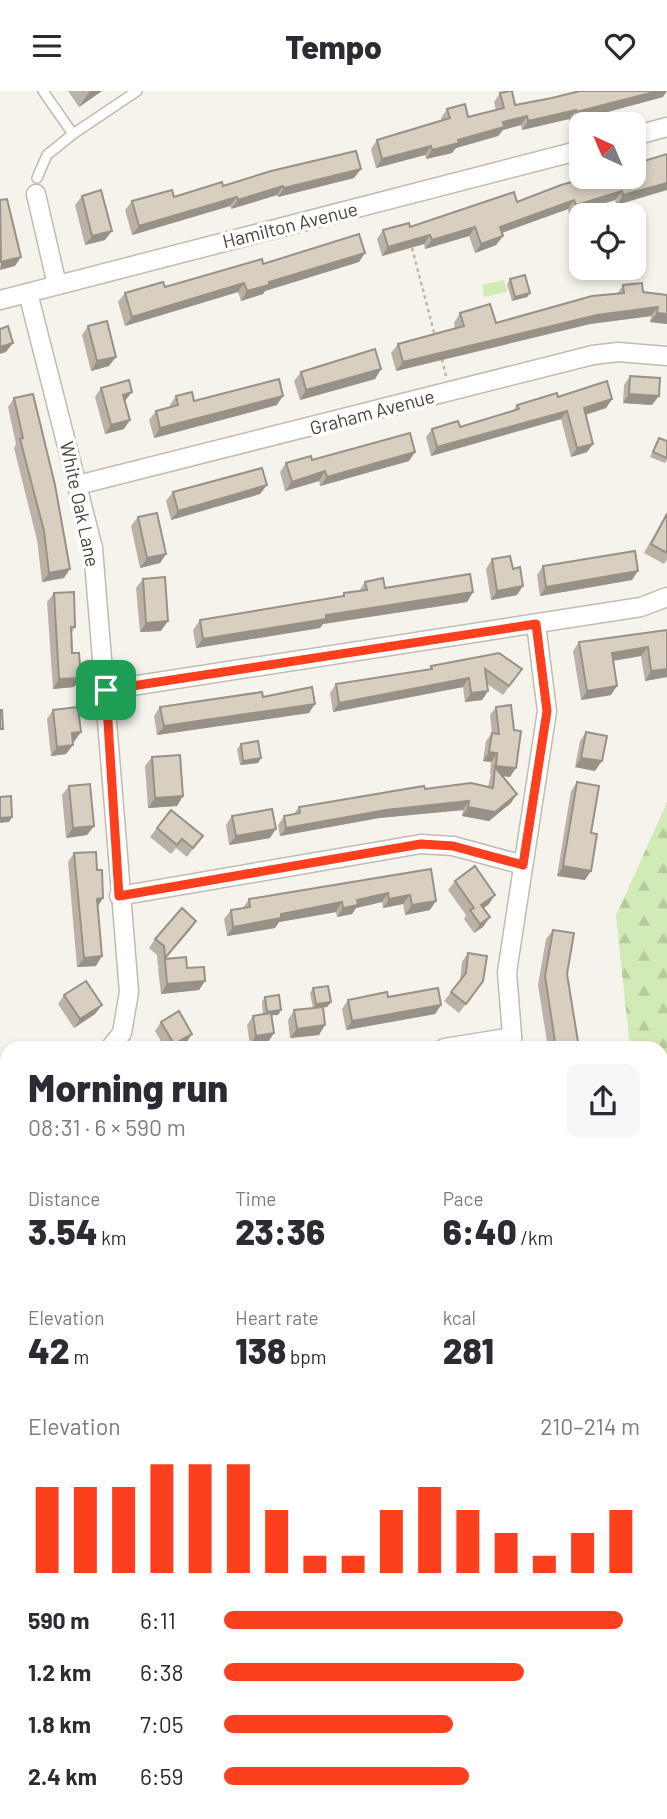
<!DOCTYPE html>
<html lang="en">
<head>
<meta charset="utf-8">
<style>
	body { margin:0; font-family:Barlow,sans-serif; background:#f7f7f7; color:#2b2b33; height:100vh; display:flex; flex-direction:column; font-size:26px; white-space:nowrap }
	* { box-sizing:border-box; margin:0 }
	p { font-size:23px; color:#7c7c81 }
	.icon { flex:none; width:38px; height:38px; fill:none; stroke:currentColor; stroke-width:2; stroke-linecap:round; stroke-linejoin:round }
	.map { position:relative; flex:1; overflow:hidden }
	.sheet { position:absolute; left:0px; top:950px; width:668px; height:779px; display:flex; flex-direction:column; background:#fff; border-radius:21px 21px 0 0; box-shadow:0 4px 10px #0003 }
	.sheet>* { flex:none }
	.needle { width:46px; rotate:316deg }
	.controls { position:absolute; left:569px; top:21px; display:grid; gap:14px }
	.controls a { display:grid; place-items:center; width:77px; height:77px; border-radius:14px; background:#fff; box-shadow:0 4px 10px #0003; font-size:35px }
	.pin { position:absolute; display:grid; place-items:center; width:60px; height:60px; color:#fff; margin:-30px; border-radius:14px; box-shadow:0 4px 10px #0006 }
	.round { display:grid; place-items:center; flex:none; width:74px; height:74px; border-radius:14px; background:#f7f7f7 }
	.head { display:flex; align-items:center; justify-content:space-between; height:119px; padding:0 28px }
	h1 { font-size:38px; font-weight:800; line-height:52px }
	.stats { display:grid; grid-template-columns:repeat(3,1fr); gap:10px; height:119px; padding:7px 28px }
	.stats div { display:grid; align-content:center }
	.stats b { font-size:35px; font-weight:800 }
	.stats small { font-size:19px; font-weight:400 }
	.stats p { font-size:19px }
	.chart { height:196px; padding:14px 28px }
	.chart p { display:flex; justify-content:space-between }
	.chart svg { width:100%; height:126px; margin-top:7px; stroke:#fc3f1d; stroke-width:6 }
	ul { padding:0 28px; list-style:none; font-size:23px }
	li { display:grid; grid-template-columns:112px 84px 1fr; align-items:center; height:52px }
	li i { height:18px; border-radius:9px; background:#fc3f1d }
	header { display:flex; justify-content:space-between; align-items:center; height:91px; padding:0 28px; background:#fff; font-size:32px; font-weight:800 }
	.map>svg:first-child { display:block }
	.green { fill:#d2eab5 }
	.forest { fill:url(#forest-firs) }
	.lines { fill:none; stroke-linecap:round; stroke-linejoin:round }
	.stream { stroke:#a9d4f2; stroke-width:4.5 }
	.lane-casing { stroke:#c2bbae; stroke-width:12 }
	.street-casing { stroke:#c2bbae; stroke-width:21 }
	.primary-casing { stroke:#e6c16a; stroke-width:30 }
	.path { stroke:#c4b79f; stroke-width:2.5; stroke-dasharray:3.5 3.5; stroke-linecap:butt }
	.lane { stroke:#fff; stroke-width:9 }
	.street { stroke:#fff; stroke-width:18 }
	.primary { stroke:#ffe39c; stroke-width:26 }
	.wall { fill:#bab2a6 }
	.shaded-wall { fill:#979187 }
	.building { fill:#d8cfc1; stroke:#979187; stroke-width:2 }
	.route-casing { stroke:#fff; stroke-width:14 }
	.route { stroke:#fc3f1d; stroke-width:9 }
	.labels { text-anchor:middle; stroke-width:7; stroke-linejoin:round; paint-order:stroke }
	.street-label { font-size:19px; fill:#4b4439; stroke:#fff }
</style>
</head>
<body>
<header><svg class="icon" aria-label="menu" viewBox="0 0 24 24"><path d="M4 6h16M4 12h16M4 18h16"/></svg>Tempo<svg class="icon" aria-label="heart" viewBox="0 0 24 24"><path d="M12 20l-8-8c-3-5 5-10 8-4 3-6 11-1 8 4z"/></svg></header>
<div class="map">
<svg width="667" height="1728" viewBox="0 0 667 1728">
	<defs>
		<pattern id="forest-firs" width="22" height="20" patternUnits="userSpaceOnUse" patternTransform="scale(1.75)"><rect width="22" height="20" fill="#d2eab5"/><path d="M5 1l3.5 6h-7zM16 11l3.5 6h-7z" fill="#b6ca9c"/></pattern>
	</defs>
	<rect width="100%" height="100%" fill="#f6f3ec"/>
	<g class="green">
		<path d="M504 189 507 201 484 206 482 194Z"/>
		<path d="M667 1607V1684L662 1680V1618Z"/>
	</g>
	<g class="forest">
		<path d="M667 711V1104L662 1089V957H630L616 825Z"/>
		<path d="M667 1390V1607L662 1618V1392Z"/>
		<path d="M662 1680 667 1684V1728H485L488 1722H662Z"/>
	</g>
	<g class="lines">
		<g class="stream">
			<path d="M662 1574 667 1573"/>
			<path d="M662 1709 667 1708"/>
			<path d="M579 1728 581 1722"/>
			<path d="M586 1728 609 1722"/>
		</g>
		<defs>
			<g id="lane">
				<path d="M43 0 73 43 137 0"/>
				<path d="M37 87 47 64 73 43"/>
				<path d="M0 1181 7 1182"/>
			</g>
			<g id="street">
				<path d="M634 45 667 36"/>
				<path d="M36 103 57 194"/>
				<path d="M28 202 93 457 129 901 122 942 110 957"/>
				<path d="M0 209 581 59"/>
				<path d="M78 394 593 264 618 261 667 265"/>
				<path d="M106 599 641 516 667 506"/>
				<path d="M119 805 421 753 453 755 523 774"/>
				<path d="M444 957 512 946"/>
				<path d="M513 957 507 881 547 620 536 533"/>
				<path d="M0 978 7 977"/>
				<path d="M662 1241H667"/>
			</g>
			<path id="primary" d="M0 1719 1 1728"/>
		</defs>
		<use href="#lane" class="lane-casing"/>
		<use href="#street" class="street-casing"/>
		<use href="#primary" class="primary-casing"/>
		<g class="path">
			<path d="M412 157 435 245"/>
			<path d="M442 268 446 285"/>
		</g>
		<use href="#lane" class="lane"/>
		<use href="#street" class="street"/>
		<use href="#primary" class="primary"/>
	</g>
	<g class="wall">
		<path d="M68 0H102L79 16Z"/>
		<path d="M500 2 515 14 663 6 570 31 569 28 522 39 521 34 503 39 498 45 456 57 452 62 426 68 425 64 376 77 371 58 377 49 442 30 441 27 447 18 468 26 496 19 494 11Z"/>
		<path d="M667 63 617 114 615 109 569 123 568 118 502 142 503 145 496 154 475 162 469 145 425 158 424 153 382 165 377 148 383 139 410 136 517 111Z"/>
		<path d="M361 78 354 87 278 106 277 104 231 118 230 115 132 144 125 119 132 110 174 106 223 95Z"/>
		<path d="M82 105 105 149 85 154 75 114Z"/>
		<path d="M359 171 265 200 263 203 241 210 238 201 125 235 118 211 125 202 165 196 263 173Z"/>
		<path d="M510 188 530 202 527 206 512 210 507 193Z"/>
		<path d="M623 194 643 201 667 204V233L650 231 651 225 590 233 396 280 391 262 398 253 455 238 454 232 460 222 496 232 617 203Z"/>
		<path d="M88 235 109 275 91 280 82 244Z"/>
		<path d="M381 278 375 288 300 309 294 290 301 281Z"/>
		<path d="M630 285 652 314 623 312 624 294Z"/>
		<path d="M101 297 124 338 105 343 95 306Z"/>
		<path d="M176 305 194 310 277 314 154 347 149 329 156 320 170 316V314Z"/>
		<path d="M558 306 612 308 606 317 586 324 593 353 587 361 571 366 561 328 431 365 426 346 432 338 460 336 513 320 517 314Z"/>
		<path d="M14 307 64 487 42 491 37 449 14 357 16 353 8 316Z"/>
		<path d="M659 347 667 350V369L665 372 650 366Z"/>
		<path d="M312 369 409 370 320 395 319 390 285 400 280 381 286 372Z"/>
		<path d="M267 394 260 403 171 429 166 410 173 401Z"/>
		<path d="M667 421V469L664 473 644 462Z"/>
		<path d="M138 426 166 463 160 472 140 477 131 435Z"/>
		<path d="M492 468 517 504 491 509 486 478Z"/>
		<path d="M543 475 632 489 540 505 537 484Z"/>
		<path d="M143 488 161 540 140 541 136 497Z"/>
		<path d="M365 491 385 497 473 501 467 511 323 533 320 537 196 557 193 539 200 529 342 505 344 502 359 500Z"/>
		<path d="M54 502 75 536 72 541 74 596 53 598 47 511Z"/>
		<path d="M667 539V586L645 590 641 565 613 570 611 604 581 609 573 560 579 551Z"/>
		<path d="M431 575 522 578 503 604 487 593 488 600 482 609 465 611 463 596 333 621 330 602 336 593 429 579Z"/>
		<path d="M263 606 309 622 157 644 154 625 160 616Z"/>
		<path d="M496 616 510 686 502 685 511 712 489 730 462 725 463 719 379 727 280 745 278 734 284 725 293 724 299 716 425 698 488 696 491 683H490L491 671 483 670 486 650 492 642 490 624Z"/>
		<path d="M53 619 74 651H73V654L66 663 51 665 47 628Z"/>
		<path d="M586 641 595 680 575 676 580 650Z"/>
		<path d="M241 653 261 667 258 672 240 674 237 658Z"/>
		<path d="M152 666 183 705 177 715 148 717 145 675Z"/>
		<path d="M577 691 591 742 585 789 557 785 571 700Z"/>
		<path d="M69 695 94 735 87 744 66 747 62 704Z"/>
		<path d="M232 725 270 747 229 754 226 734Z"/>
		<path d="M157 737 196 754 187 766 176 757 171 763 150 746Z"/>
		<path d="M74 762 98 815 96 875 77 876 68 771Z"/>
		<path d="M431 778 430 819 405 824 403 813 383 817 382 811 356 817 352 823 337 826 336 821 279 831 275 837 227 845 224 828 231 819 243 817 249 808Z"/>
		<path d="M455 790 489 813 483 817V836L474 842 464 828 466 824 448 799Z"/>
		<path d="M196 830 165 868 187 877 205 890 199 899 161 903 158 877 163 870 158 876 157 864 149 857 155 848Z"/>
		<path d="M553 839 579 957H548L538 894 546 848Z"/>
		<path d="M468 862 483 890 459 922 444 910 460 890 462 871Z"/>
		<path d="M313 897 331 911 327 916H323L319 944 290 947 288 929 294 919 313 917 310 902Z"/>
		<path d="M64 904 102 914 95 923 74 937 58 913Z"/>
		<path d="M265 906 281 919 278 924H272L274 942 268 951 250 954 247 934 253 925 263 923 262 910Z"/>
		<path d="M388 906 441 914 435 923 346 939 342 918 348 909Z"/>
		<path d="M161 931 186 952 177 957H165L155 940Z"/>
		<path d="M174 1722H337L305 1728H171V1726Z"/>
	</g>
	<g class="shaded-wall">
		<path d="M90 0H102L79 16Z"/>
		<path d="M658 0H667L663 6 570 31 576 21Z"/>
		<path d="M576 19 569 28 522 39 528 30Z"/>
		<path d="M527 25 521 34 503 39 498 45 456 57 452 62 426 68 432 59 503 31Z"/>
		<path d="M431 55 425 64 376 77 382 68Z"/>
		<path d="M361 78 354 87 278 106 284 97Z"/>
		<path d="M667 92V99L617 114 623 104Z"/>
		<path d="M283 95 277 104 231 118 238 109Z"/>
		<path d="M622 100 615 109 569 123 576 114Z"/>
		<path d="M237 106 230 115 132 144 139 135Z"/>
		<path d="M574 109 568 118 493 145 500 136Z"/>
		<path d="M475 136 469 145 425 158 432 149Z"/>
		<path d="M112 140 105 149 85 154 92 145Z"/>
		<path d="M430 144 424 153 382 165 388 156Z"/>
		<path d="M503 145 496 154 475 162 481 153Z"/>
		<path d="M365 162 359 171 265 200 263 203 241 210 247 200 269 191Z"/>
		<path d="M21 166 15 175 0 179 1 171Z"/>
		<path d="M244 192 238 201 125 235 132 226Z"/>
		<path d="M530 202 527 206 512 210 515 206Z"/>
		<path d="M658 216 651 225 590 233 396 280 403 271 597 224Z"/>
		<path d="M657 222 667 223V233L650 231Z"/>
		<path d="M13 252 6 261 0 263V256Z"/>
		<path d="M116 266 109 275 91 280 97 270Z"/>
		<path d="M381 278 375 288 300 309 306 299Z"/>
		<path d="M132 301 125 310 123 304Z"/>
		<path d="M629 303 659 305 652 314 623 312Z"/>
		<path d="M283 305 277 314 154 347 160 337Z"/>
		<path d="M612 308 606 317 578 326 584 317Z"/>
		<path d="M567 320 561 328 431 365 437 356Z"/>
		<path d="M130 329 124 338 105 343 111 334Z"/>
		<path d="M593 353 587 361 571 366 577 357Z"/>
		<path d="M415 361 409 370 320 395 327 386Z"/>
		<path d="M325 380 319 390 285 400 292 391Z"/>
		<path d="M267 394 260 403 171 429 178 420Z"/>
		<path d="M166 463 160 472 140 477 147 467Z"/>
		<path d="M70 478 64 487 42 491 49 482Z"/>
		<path d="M638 480 632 489 540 505 546 496Z"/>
		<path d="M523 495 517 504 491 509 497 500Z"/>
		<path d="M473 501 467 511 323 533 320 537 196 557 203 548 326 524Z"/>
		<path d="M168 530 161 540 140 541 146 532Z"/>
		<path d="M648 556 641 565 605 571 612 562Z"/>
		<path d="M667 578V586L645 590 651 580Z"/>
		<path d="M81 587 74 596 53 598 59 588Z"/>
		<path d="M469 587 463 596 333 621 339 612Z"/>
		<path d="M617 595 611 604 581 609 587 600Z"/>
		<path d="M488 600 482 609 465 611 471 602Z"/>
		<path d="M315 613 309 622 157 644 164 635Z"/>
		<path d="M81 641 74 651 65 652 72 642Z"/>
		<path d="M73 654 66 663 51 665 57 656Z"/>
		<path d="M489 661 497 662 491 671 483 670Z"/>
		<path d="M261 667 258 672 240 674 243 670Z"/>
		<path d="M581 667 602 670 595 680 575 676Z"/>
		<path d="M496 675 516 677 510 686 495 684V676L490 683Z"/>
		<path d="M517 703 511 712 489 730 462 725 468 716Z"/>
		<path d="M183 705 177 715 148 717 155 707Z"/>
		<path d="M469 710 463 719 379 727 280 745 286 737 386 719Z"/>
		<path d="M12 726 9 731 0 732V727Z"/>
		<path d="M94 735 87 744 66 747 73 737Z"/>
		<path d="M276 738 270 747 229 754 236 745Z"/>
		<path d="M563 775 591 780 585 789 557 785Z"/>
		<path d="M388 802 382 811 356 817 352 823 337 826 343 817 357 809Z"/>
		<path d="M410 804 403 813 383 817 389 808Z"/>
		<path d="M495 804 489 813 475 824 481 814Z"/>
		<path d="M103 807 97 817V808Z"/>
		<path d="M436 810 430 819 405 824 412 814Z"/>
		<path d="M342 811 336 821 279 831 275 837 227 845 233 836 281 823Z"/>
		<path d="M490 826 483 836 474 842 480 833Z"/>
		<path d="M196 830 190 839 158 876 165 867Z"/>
		<path d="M102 865 96 875 77 876 84 867Z"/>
		<path d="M205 890 199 899 161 903 167 893Z"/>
		<path d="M331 911 327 916 313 918 316 913Z"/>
		<path d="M102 914 95 923 74 937 80 928Z"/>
		<path d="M441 914 435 923 346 939 352 930Z"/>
		<path d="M281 919 278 924 263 925 267 921Z"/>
		<path d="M325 934 319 944 290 947 297 938Z"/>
		<path d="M274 942 268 951 250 954 256 945Z"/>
		<path d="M192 943 186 952 177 957H172L174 953Z"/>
		<path d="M7 1046V1054L0 1056 1 1047Z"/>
		<path d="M7 1104V1108L4 1113H0V1105Z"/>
		<path d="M667 1197V1203L662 1206V1200Z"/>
		<path d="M7 1225V1233L0 1234V1226Z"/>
		<path d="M667 1301V1310L662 1311V1302Z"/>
		<path d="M7 1332V1341L0 1342V1333Z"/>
		<path d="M272 1722H288L284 1728H244L245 1726Z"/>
		<path d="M295 1722H337L305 1728H287L291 1723Z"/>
	</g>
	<g class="building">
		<path d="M509 0H512L515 14 552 7 580 0H658L576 21V19L528 30 527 25 503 31 504 36 458 49 459 52 432 59 431 55 382 68 377 49 450 27 447 18 465 13 468 26 504 17 500 2Z"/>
		<path d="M356 60 361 78 284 97 283 95 238 109 237 106 139 135 132 110 172 99 174 106 222 91 223 95 271 80Z"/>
		<path d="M667 63V92L623 104 622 100 576 114 574 109 500 136 503 145 481 153 475 136 432 149 430 144 388 156 383 139 409 132 410 136 514 101 517 111 561 94 590 86H634V73Z"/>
		<path d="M101 99 112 140 92 145 82 105Z"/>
		<path d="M7 108 21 166 1 171 0 109Z"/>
		<path d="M359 143 365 162 269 191V194L247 200 244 192 132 226 125 202 163 191 165 196 262 168 263 173Z"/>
		<path d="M525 184 530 202 515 206 510 188Z"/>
		<path d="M642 192 643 201 667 204V223L657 222 658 216 597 224 403 271 398 253 464 235 460 222 490 213 496 232 592 205 624 202 623 194Z"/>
		<path d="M107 230 116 266 97 270 88 235Z"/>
		<path d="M8 235 13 252 0 256V238Z"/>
		<path d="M375 258 381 278 306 299 301 281Z"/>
		<path d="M630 285 660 287 659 305 629 303Z"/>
		<path d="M279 288 283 305 160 337 156 320 178 314 176 305 192 301 194 310Z"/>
		<path d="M129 289 132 301 123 304 130 329 111 334 101 297Z"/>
		<path d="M607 290 612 308 584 317 593 353 577 357 567 320 437 356 432 338 458 330 460 336 519 318 517 314 557 302 558 306Z"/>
		<path d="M33 303 55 394 70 478 49 482 44 440 20 348 23 347 14 307Z"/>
		<path d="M410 342 415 361 327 386 325 380 292 391 286 372 311 365 312 369Z"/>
		<path d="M659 347 667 350V367L653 361Z"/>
		<path d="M262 377 267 394 178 420 173 401Z"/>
		<path d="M157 422 166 463 147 467 138 426Z"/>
		<path d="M667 423V462L651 453Z"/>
		<path d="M635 460 638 480 546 496 543 475Z"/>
		<path d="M510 465 513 478 520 476 523 495 497 500 492 468Z"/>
		<path d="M470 483 473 501 326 524V528L203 548 200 529 344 505V502L367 499 365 491 383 487 385 497Z"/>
		<path d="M165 486 168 530 146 532 143 488Z"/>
		<path d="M74 501 75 536H71L72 562H79L81 587 59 588 54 502Z"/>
		<path d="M667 539V578L651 580 648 556 612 562 617 595 587 600 579 551Z"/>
		<path d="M499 562 522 578 509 595 485 578 488 600 471 602 469 587 339 612 336 593 432 578 431 575Z"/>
		<path d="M312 596 315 613 164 635 160 616 262 601 263 606Z"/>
		<path d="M511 614 514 639 521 640 516 677 496 675 497 662 489 661 492 642 499 643 496 616Z"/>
		<path d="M78 616 81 641 72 642 73 654 57 656 53 619Z"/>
		<path d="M0 619H2L3 638H0Z"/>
		<path d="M586 641 607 645 602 670 581 667Z"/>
		<path d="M258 650 261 667 243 670 241 653Z"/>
		<path d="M180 664 183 705 155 707 152 666Z"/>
		<path d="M495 676 517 703 495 721 468 716 469 710 386 719 286 737 284 725 300 722 299 716 424 695 425 698 471 692 493 697Z"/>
		<path d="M577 691 599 695 591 742 597 743 591 780 563 775Z"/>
		<path d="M90 693 94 735 73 737 69 695Z"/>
		<path d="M11 705 12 726 0 727V706Z"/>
		<path d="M272 718 276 738 236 745 232 725Z"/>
		<path d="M171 719 203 745 193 757 182 748 177 754 157 737Z"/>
		<path d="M96 761 97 779H102L103 807 97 808 102 865 84 867 74 762Z"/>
		<path d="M475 775 495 804 481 814 490 826 480 833 470 819 474 817 455 790Z"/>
		<path d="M431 778 436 810 412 814 410 804 389 808 388 802 357 809 358 814 343 817 342 811 281 823V827L233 836 231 819 250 816 249 808Z"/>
		<path d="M182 817 196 830 165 867 164 855 155 848Z"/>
		<path d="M553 839 574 842 567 883 579 957H556L545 885Z"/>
		<path d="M468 862 487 865 483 890 466 913 451 901 466 882Z"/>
		<path d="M186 866 187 877 204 876 205 890 167 893 165 868Z"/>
		<path d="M86 890 102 914 80 928 64 904Z"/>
		<path d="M328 895 331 911 316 913 313 897Z"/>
		<path d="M438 897 441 914 352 930 348 909 387 901 388 906Z"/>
		<path d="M279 904 281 919 267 921 265 906Z"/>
		<path d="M323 916 325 934 297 938 294 919Z"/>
		<path d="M179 920 192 943 174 953 161 931Z"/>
		<path d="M271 922 274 942 256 945 253 925Z"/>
		<path d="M7 1019V1046L1 1047 7 1084V1104L0 1105V1021Z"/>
		<path d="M667 1175V1197L662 1200V1178Z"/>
		<path d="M7 1200V1225L0 1226V1201Z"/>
		<path d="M4 1245 6 1261H7V1332L0 1333V1246Z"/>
		<path d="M662 1269H666L667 1278V1301L662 1302Z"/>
		<path d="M148 1722H151L152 1728H116Z"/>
		<path d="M178 1722H272L245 1726V1728H230L229 1726 220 1728H179Z"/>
	</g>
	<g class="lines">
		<defs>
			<path id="route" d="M536 533 547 620 523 774 453 755 421 753 119 805 106 599Z"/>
		</defs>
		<use href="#route" class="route-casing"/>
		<use href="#route" class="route"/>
	</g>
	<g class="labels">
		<g class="street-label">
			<text transform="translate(290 134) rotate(-14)" y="7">Hamilton Avenue</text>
			<text transform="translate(372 321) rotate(-15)" y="7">Graham Avenue</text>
			<text transform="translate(80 413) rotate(78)" y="7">White Oak Lane</text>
		</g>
	</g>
</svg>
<div class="controls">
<a><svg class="needle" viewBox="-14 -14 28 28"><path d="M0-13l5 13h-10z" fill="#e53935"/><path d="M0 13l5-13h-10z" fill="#7c7c81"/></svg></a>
<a><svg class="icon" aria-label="locate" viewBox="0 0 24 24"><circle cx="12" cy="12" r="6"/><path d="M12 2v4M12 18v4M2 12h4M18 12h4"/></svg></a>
</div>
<div class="pin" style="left:106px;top:599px;background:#1e9e55"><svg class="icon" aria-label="arrive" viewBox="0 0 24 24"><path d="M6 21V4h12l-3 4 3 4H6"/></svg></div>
<section class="sheet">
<div class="head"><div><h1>Morning run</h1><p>08:31 · 6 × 590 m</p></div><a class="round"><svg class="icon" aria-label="share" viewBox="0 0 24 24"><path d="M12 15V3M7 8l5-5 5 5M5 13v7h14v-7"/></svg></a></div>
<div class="stats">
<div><p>Distance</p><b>3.54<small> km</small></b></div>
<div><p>Time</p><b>23:36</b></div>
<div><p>Pace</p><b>6:40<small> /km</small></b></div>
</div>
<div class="stats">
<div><p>Elevation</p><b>42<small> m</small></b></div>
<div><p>Heart rate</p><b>138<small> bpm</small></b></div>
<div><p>kcal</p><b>281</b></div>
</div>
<div class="chart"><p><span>Elevation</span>210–214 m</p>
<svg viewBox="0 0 160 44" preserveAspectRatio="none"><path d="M5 44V14M15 44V14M25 44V14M35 44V6M45 44V6M55 44V6M65 44V22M75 44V38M85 44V38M95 44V22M105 44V14M115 44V22M125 44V30M135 44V38M145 44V30M155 44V22"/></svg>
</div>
<ul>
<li><b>590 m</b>6:11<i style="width:96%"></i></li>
<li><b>1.2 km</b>6:38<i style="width:72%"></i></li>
<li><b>1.8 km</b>7:05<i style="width:55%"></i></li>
<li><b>2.4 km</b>6:59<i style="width:59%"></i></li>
</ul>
</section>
</div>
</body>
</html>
